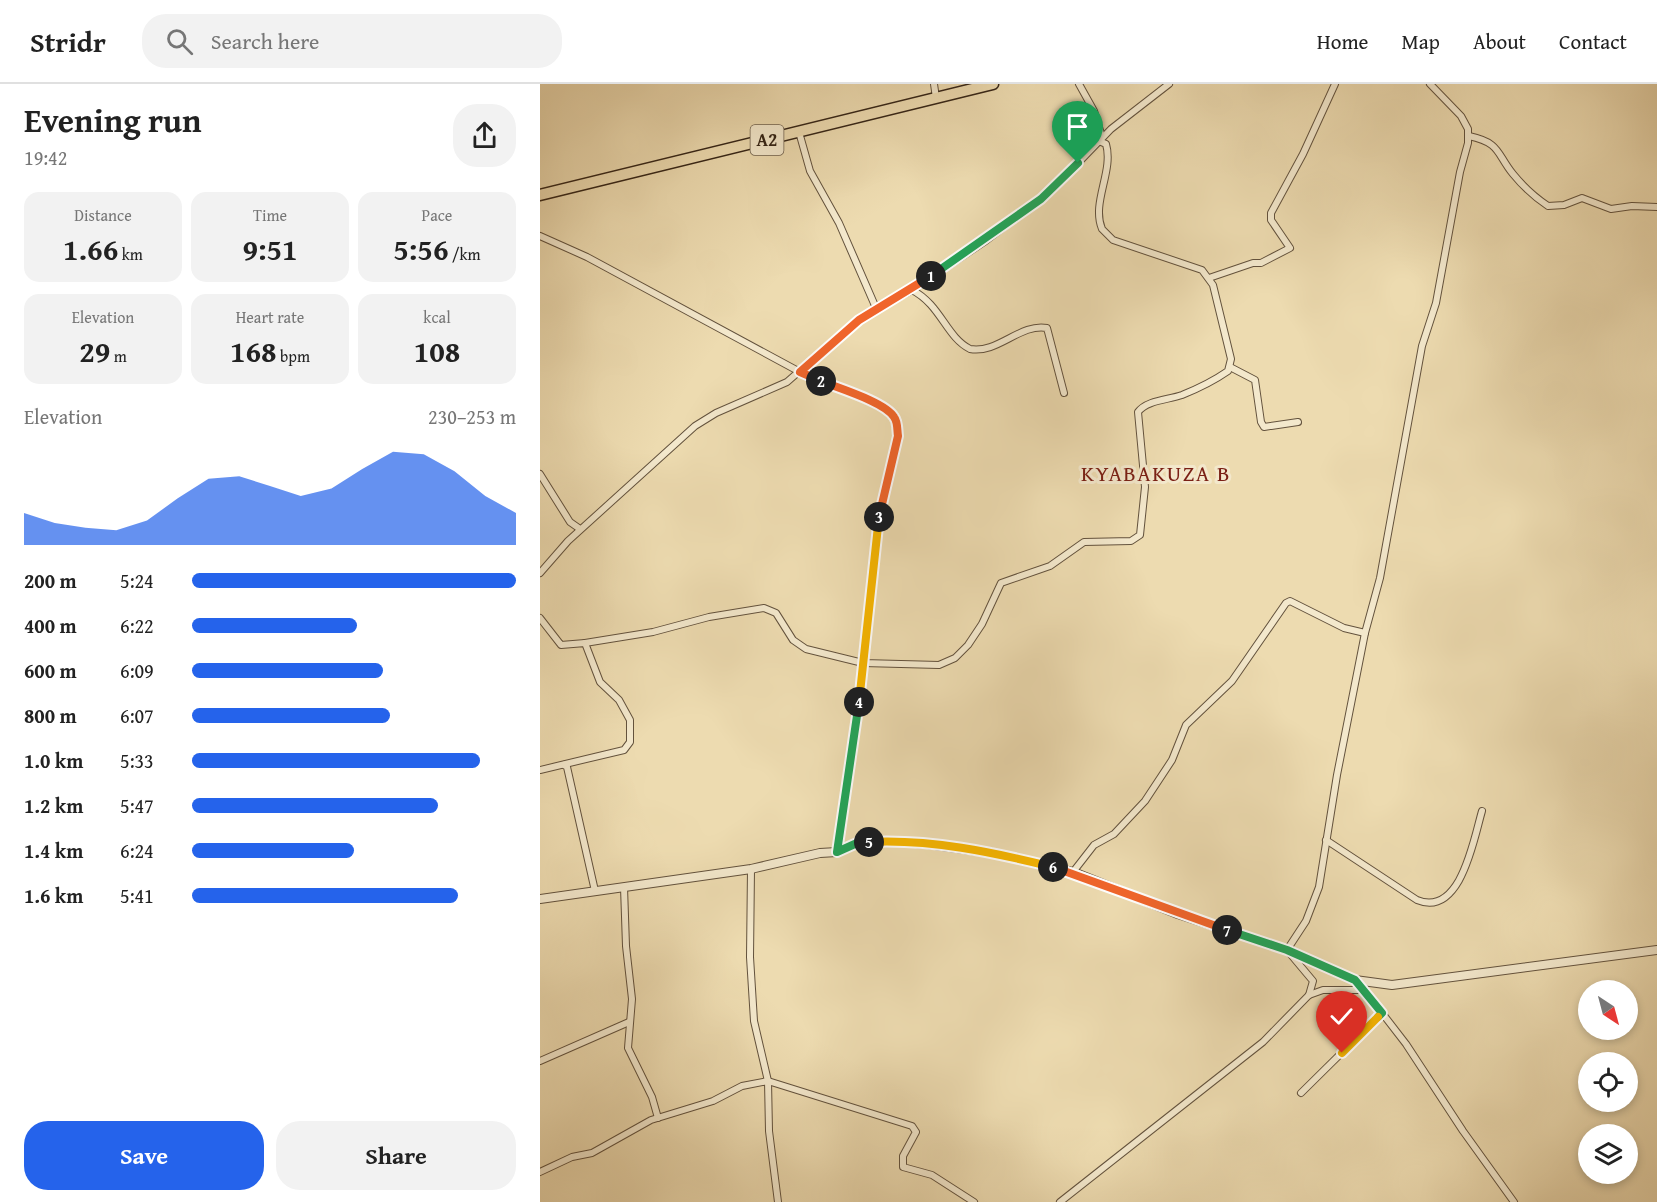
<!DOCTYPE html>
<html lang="en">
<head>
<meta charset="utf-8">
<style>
	body { margin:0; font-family:"Gentium Book Plus",serif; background:#f2f2f2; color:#222; height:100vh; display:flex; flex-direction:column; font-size:22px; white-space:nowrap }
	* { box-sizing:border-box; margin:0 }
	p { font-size:20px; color:#767676 }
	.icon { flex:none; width:33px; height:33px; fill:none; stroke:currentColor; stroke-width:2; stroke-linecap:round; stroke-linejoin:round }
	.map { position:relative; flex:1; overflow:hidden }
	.drawer { display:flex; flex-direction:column; background:#fff; width:540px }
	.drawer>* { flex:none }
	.needle { width:39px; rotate:144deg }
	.controls { position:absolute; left:1038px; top:896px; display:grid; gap:12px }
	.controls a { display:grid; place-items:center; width:60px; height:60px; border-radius:50%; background:#fff; box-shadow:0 3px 9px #0003; font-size:30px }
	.pin { position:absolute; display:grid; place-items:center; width:51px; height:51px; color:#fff; margin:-62px -26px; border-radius:50% 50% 50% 0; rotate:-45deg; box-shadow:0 0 6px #0007 }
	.pin .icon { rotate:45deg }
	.km { position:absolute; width:30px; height:30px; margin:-15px; border-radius:50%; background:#222; color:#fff; font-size:16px; line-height:30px; text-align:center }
	.round { display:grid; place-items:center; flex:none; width:63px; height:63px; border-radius:24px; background:#f2f2f2 }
	.head { display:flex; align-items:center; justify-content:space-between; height:102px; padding:0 24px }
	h1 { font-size:33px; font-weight:700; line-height:45px }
	.figures { display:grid; grid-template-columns:repeat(3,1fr); gap:9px; height:102px; padding:6px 24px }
	.figures div { display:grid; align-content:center; border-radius:15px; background:#f2f2f2; text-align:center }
	.figures b { font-size:30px; font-weight:700 }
	.figures small { font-size:16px; font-weight:400 }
	.figures p { font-size:16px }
	.chart { height:168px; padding:12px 24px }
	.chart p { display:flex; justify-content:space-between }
	.chart svg { width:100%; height:108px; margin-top:6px; fill:#2563eb; opacity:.7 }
	.primary-button { display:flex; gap:12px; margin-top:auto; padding:12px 24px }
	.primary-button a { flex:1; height:69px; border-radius:24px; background:#2563eb; color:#fff; font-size:24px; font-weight:700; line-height:69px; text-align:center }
	.primary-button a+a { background:#f2f2f2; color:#222 }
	ul { padding:0 24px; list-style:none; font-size:20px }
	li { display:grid; grid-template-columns:96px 72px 1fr; align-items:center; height:45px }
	li i { height:15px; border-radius:8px; background:#2563eb }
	header { display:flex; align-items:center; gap:36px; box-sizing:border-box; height:84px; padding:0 30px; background:#fff; border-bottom:2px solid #e0e0e0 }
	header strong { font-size:28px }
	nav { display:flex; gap:33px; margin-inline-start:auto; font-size:21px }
	.search { width:420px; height:54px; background:#f2f2f2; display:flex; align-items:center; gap:15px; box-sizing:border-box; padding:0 21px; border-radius:24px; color:#767676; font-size:22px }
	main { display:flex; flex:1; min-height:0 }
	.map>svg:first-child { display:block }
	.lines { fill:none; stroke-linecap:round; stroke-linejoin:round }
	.minor-casing { stroke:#63523d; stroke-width:8 }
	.tertiary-casing { stroke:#63523d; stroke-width:10 }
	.trunk-casing { stroke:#352517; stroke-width:13 }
	.minor { stroke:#f3e8cc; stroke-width:6 }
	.tertiary { stroke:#f3e8cc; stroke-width:8 }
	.trunk { stroke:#eddbb0; stroke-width:10 }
	.split-1-casing { stroke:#fff; stroke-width:12 }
	.split-2-casing { stroke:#fff; stroke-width:12 }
	.split-3-casing { stroke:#fff; stroke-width:12 }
	.split-4-casing { stroke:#fff; stroke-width:12 }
	.split-5-casing { stroke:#fff; stroke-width:12 }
	.split-6-casing { stroke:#fff; stroke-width:12 }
	.split-7-casing { stroke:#fff; stroke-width:12 }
	.split-8-casing { stroke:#fff; stroke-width:12 }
	.split-9-casing { stroke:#fff; stroke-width:12 }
	.split-1 { stroke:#22a559; stroke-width:8 }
	.split-2 { stroke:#f0652b; stroke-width:8 }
	.split-3 { stroke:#f0652b; stroke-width:8 }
	.split-4 { stroke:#f5b400; stroke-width:8 }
	.split-5 { stroke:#22a559; stroke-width:8 }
	.split-6 { stroke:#f5b400; stroke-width:8 }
	.split-7 { stroke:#f0652b; stroke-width:8 }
	.split-8 { stroke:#22a559; stroke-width:8 }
	.split-9 { stroke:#f5b400; stroke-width:8 }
	.labels { text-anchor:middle; stroke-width:6; stroke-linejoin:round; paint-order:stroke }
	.shield { fill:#f3e8cc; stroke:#6e604d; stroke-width:1.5 }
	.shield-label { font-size:18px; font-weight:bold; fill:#352517 }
	.quarter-label { font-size:22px; letter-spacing:1.5px; fill:#7a1f14; stroke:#f3e8cc }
</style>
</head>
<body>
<header>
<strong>Stridr</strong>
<div class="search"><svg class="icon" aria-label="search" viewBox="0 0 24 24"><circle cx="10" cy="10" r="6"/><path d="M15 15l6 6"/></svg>Search here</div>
<nav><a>Home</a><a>Map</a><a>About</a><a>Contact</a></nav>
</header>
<main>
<section class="drawer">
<div class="head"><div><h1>Evening run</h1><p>19:42</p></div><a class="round"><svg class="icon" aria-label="share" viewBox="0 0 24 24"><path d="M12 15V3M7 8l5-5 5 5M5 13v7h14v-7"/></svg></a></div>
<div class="figures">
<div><p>Distance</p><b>1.66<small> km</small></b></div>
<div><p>Time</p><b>9:51</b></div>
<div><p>Pace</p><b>5:56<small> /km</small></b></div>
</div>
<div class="figures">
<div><p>Elevation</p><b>29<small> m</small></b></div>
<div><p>Heart rate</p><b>168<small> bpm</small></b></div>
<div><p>kcal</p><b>108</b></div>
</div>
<div class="chart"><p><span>Elevation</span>230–253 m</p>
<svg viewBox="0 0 160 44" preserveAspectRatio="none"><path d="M0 44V31L10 35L20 37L30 38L40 34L50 25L60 17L70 16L80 20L90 24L100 21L110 13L120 6L130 7L140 14L150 24L160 31V44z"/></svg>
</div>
<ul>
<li><b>200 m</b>5:24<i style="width:100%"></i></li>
<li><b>400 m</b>6:22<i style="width:51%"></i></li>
<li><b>600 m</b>6:09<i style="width:59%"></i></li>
<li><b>800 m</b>6:07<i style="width:61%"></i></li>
<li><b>1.0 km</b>5:33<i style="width:89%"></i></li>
<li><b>1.2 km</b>5:47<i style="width:76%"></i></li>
<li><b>1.4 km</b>6:24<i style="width:50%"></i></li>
<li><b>1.6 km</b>5:41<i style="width:82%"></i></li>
</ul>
<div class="primary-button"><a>Save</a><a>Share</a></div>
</section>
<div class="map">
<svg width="1117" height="1118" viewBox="0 0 1117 1118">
	<rect width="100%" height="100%" fill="#eddbb0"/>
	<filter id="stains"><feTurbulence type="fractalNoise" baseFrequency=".00333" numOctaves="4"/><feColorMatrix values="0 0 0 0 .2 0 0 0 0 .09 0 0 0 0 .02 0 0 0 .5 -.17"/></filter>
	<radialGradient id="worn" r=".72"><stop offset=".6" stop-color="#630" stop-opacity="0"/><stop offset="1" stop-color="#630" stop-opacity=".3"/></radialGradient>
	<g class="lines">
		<defs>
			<g id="minor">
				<path d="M394 0 396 14"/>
				<path d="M539 0 554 27 562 53"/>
				<path d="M259 48 270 87 299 139 336 224"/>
				<path d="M929 52C961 59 956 69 973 90 982 101 996 114 1008 122L1024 121 1042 114 1071 125 1092 122 1117 123"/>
				<path d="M0 152 47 173 260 288 343 323 353 331 358 352 338 440 315 648 297 768"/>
				<path d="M669 194 713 179H721L750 164 731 136V129L763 70 795 0"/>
				<path d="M372 206C401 221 406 253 430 265 458 270 480 239 507 244L524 309"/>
				<path d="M690 283 715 296 721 338 724 343 758 338"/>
				<path d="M0 390 30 438 40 445"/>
				<path d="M0 489 28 457 155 342 176 329 247 298 319 235 372 206 444 158 511 107 571 45 629 0"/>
				<path d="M0 534 21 561 45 559 60 598 79 616 90 636V658L84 666 0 686"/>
				<path d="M45 559 113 548 169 533 224 524 236 529 253 556 266 565 323 579 399 581 415 574 428 561 442 540 461 499 510 482 544 458 591 457 600 451 605 403 598 328C607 316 628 316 642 311 657 305 675 296 688 287L691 275 673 201 662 186 573 156 562 145C551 119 574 87 566 60L559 57"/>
				<path d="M24 681 27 683 55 807"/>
				<path d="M786 756 877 816C921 834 934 754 942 727"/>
				<path d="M211 785 210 873 214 937 228 997 229 1047 238 1118"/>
				<path d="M533 788 554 761 574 750 605 717 632 676 646 641 692 597 746 519 750 517 804 544 825 549"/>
				<path d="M84 803 86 862 92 915 88 964 112 1013 118 1034"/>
				<path d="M822 903 866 960 923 1047 974 1118"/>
				<path d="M769 911 773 897 747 866 766 837 779 803 797 691 825 549 840 494 882 262 896 219 920 88 928 59V45L921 32 890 0"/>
				<path d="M0 977 89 938"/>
				<path d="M761 1009 842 929"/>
				<path d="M0 1088 32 1073 52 1069 111 1036 173 1017 202 1002 228 997 372 1042 376 1048 363 1072V1083L392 1091 434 1118"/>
				<path d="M520 1118 723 958 769 911 783 906H825"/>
			</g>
			<path id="tertiary" d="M0 815 211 785 280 769 297 768 317 759 352 757 388 760 453 769 533 788 638 830 747 866 815 896 852 901 1117 866"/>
			<path id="trunk" d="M0 111 453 0"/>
		</defs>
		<use href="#minor" class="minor-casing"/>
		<use href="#tertiary" class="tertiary-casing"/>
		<use href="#trunk" class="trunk-casing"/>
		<use href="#minor" class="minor"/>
		<use href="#tertiary" class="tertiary"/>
		<use href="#trunk" class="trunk"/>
	</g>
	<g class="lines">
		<defs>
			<path id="split-1" d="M391 192 501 115 538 79"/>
			<path id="split-2" d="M281 297 260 288 319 236 391 192"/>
			<path id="split-3" d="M281 297C298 304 345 318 354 333 358 338 357 346 358 352L339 433"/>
			<path id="split-4" d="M319 618 339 433"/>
			<path id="split-5" d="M319 618 297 768 317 759 329 758"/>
			<path id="split-6" d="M329 758C391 755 452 768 513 783"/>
			<path id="split-7" d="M513 783 687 846"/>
			<path id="split-8" d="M687 846 747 866 815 896 842 929 838 933"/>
			<path id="split-9" d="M802 969 838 933"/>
		</defs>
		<use href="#split-1" class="split-1-casing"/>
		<use href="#split-2" class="split-2-casing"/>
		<use href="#split-3" class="split-3-casing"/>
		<use href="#split-4" class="split-4-casing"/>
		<use href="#split-5" class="split-5-casing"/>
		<use href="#split-6" class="split-6-casing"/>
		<use href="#split-7" class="split-7-casing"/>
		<use href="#split-8" class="split-8-casing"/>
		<use href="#split-9" class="split-9-casing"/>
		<use href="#split-1" class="split-1"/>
		<use href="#split-2" class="split-2"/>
		<use href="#split-3" class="split-3"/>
		<use href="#split-4" class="split-4"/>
		<use href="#split-5" class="split-5"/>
		<use href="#split-6" class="split-6"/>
		<use href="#split-7" class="split-7"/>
		<use href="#split-8" class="split-8"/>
		<use href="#split-9" class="split-9"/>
	</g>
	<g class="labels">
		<rect class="shield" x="210.5" y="41" width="33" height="30" rx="4.5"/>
		<g class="shield-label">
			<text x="227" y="62">A2</text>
		</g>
		<g class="quarter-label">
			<text x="616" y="397">KYABAKUZA B</text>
		</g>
	</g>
	<rect width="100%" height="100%" filter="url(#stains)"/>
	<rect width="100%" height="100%" fill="url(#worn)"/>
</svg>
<div class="controls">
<a><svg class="needle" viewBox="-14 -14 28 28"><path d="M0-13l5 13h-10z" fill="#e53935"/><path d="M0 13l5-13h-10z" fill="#767676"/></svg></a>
<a><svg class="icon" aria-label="locate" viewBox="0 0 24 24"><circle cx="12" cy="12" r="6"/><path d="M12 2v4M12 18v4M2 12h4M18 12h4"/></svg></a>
<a><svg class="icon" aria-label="layers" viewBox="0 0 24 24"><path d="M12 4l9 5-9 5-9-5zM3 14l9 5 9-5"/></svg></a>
</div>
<div class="pin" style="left:538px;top:79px;background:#1e9e55"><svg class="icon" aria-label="arrive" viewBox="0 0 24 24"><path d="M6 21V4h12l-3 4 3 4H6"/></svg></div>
<div class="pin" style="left:802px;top:969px;background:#d93025"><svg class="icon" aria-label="check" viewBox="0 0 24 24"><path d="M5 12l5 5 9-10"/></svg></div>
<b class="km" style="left:391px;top:192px">1</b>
<b class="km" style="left:281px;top:297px">2</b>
<b class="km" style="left:339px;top:433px">3</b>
<b class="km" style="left:319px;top:618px">4</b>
<b class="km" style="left:329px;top:758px">5</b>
<b class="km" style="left:513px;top:783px">6</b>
<b class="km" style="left:687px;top:846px">7</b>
</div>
</main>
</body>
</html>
